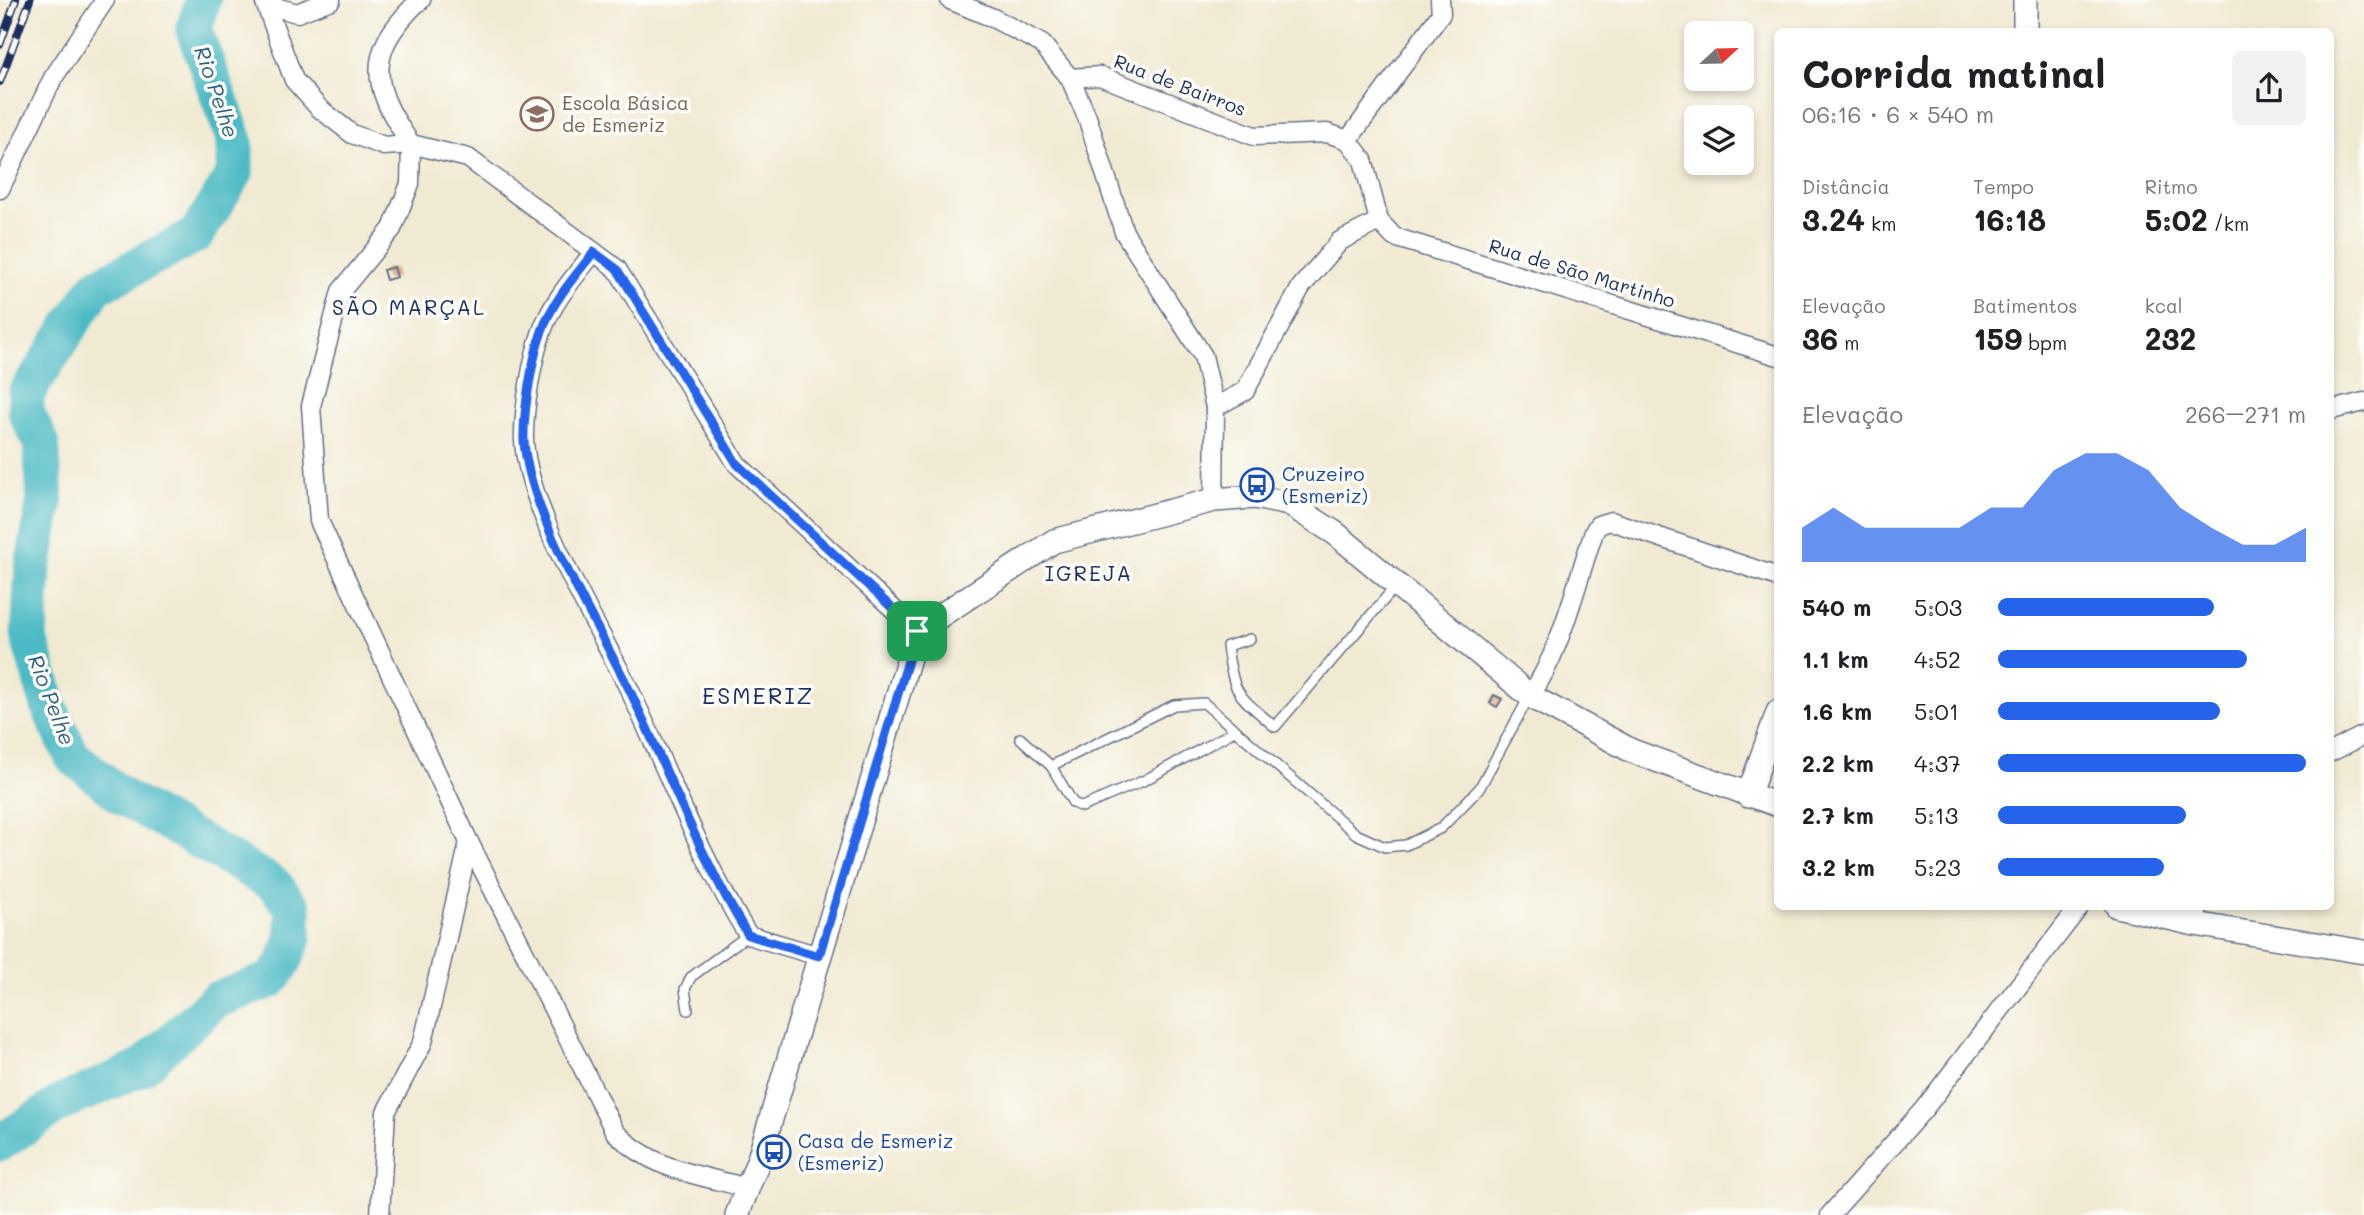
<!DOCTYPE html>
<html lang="pt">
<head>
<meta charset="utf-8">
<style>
	body { margin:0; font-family:Mali,sans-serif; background:#f2f2f2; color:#202124; height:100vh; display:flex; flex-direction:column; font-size:26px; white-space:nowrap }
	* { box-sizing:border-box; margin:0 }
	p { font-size:23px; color:#757577 }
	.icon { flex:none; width:38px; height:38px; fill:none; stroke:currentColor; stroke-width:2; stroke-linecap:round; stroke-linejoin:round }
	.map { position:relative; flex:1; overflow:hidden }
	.details { position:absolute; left:1774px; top:28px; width:560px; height:882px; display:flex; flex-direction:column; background:#fff; border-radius:10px; box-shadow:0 4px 10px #0003 }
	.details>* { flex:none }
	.needle { width:46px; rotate:68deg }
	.controls { position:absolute; left:1684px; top:21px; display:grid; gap:14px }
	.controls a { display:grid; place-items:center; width:70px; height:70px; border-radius:10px; background:#fff; box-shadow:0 4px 10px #0003; font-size:35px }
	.pin { position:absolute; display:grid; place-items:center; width:60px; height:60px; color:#fff; margin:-30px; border-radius:14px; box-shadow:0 4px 10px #0006 }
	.round { display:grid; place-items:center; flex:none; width:74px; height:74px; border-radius:10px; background:#f2f2f2 }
	.head { display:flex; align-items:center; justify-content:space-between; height:119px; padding:0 28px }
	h1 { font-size:38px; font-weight:700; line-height:52px }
	.metrics { display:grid; grid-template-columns:repeat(3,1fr); gap:10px; height:119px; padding:7px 28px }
	.metrics div { display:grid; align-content:center }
	.metrics b { font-size:30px; font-weight:700 }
	.metrics small { font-size:19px; font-weight:400 }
	.metrics p { font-size:19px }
	.chart { height:196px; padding:14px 28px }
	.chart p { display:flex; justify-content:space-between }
	.chart svg { width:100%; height:126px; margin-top:7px; fill:#2563eb; opacity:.7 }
	ul { padding:0 28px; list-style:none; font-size:23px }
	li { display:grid; grid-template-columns:112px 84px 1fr; align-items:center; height:52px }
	li i { height:18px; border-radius:9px; background:#2563eb }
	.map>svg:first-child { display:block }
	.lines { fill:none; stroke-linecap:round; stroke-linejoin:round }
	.river { stroke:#4cbac5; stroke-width:37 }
	.building { fill:#d4a076 }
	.service-casing { stroke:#667087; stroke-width:12 }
	.minor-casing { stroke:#667087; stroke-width:21 }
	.tertiary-casing { stroke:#667087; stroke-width:26 }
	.service { stroke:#fff; stroke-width:9 }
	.minor { stroke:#fff; stroke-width:18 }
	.tertiary { stroke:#fff; stroke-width:23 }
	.rail-casing { stroke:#1b2f5e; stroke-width:8 }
	.rail { stroke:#fdfcf7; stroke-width:5; stroke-dasharray:16; stroke-linecap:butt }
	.route-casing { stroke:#fff; stroke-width:14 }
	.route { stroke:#2563eb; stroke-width:9 }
	.labels { text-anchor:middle; stroke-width:7; stroke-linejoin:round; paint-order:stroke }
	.street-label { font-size:19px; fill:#1b2f5e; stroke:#fdfcf7 }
	.education-label { font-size:19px; fill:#785e54; stroke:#fdfcf7; text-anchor:start }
	.transit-label { font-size:19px; fill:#164399; stroke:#fdfcf7; text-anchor:start }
	.water-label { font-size:21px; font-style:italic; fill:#2c6082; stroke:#fdfcf7 }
	.neighbourhood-label { font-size:21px; letter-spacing:2px; fill:#1b2f5e; stroke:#fdfcf7 }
	.quarter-label { font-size:23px; letter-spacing:2px; fill:#1b2f5e; stroke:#fdfcf7 }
</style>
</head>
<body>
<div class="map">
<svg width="2364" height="1215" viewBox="0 0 2364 1215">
	<rect width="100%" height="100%" fill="#fdfcf7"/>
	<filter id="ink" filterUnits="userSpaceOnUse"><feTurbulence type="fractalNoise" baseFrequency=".0143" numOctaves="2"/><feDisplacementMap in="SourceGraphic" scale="14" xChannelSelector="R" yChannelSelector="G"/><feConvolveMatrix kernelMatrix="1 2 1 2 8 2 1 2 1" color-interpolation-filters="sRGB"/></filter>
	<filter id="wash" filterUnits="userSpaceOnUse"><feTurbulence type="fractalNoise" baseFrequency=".00686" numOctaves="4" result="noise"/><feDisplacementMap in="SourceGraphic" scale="28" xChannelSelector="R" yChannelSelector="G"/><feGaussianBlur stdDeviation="1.57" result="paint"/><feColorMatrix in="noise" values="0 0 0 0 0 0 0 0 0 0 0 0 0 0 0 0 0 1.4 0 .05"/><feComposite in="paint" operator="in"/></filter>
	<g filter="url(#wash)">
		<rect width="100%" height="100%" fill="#f1ead2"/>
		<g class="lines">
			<path class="river" d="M0 1143 59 1104 143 1067 216 1000 271 980 284 962 293 939V909L275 885 123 797 72 756 50 709 29 638 33 568 45 500 41 442 26 412V394L96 287 196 235 235 173V141L194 30 203 0"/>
		</g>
		<g id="blocks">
			<g class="building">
				<path d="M394 267 397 277 386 280 383 270Z"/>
				<path d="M1494 695 1502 699 1497 707 1490 703Z"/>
			</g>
		</g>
	</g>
	<g filter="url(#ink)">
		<use href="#blocks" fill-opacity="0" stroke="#667087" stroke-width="2"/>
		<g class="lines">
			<defs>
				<g id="service">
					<path d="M1250 639 1227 646C1234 698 1238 694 1275 727L1395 587"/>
					<path d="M1020 738 1051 766 1073 803 1082 807 1145 780 1236 730"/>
					<path d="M1051 766 1174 705 1204 703 1356 834 1385 847 1406 845 1441 828 1479 789 1529 697"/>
					<path d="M688 1010 685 989 691 977 748 935"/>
				</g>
				<g id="minor">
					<path d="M264 0 294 80 319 108 352 134 384 146 411 144 468 158 617 269 737 464 917 631"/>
					<path d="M950 0 993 18 1042 44 1070 78 1087 117 1124 232 1203 356 1215 407 1214 500"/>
					<path d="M268 5 297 13 331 0"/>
					<path d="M1070 78 1100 76 1254 136 1327 133 1348 140 1363 160 1379 221 1394 237 1778 356"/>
					<path d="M1348 140 1441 14 1440 0"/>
					<path d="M411 144 410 184 392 229 341 291 311 406 319 521 469 842 615 1132C654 1171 696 1174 748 1188"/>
					<path d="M411 144C383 103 363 67 398 24 405 15 412 6 421 0"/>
					<path d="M0 189 53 78 105 0"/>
					<path d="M594 252C575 276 552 302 542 331 532 359 523 411 524 441 529 514 598 625 631 693 669 774 701 859 748 935L819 956"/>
					<path d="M1215 407 1245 391 1301 287 1340 241 1379 221"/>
					<path d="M2331 410 2364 402"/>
					<path d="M1530 696C1561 652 1576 583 1594 532L1598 525 1611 521 1778 577"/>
					<path d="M2331 752 2364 735"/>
					<path d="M2195 924 2198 906"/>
					<path d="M380 1215 386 1112 423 1042 469 842"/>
					<path d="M1830 1215 1924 1109 2080 906"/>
				</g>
				<g id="tertiary">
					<path d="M2025 32V0"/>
					<path d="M1748 796 1778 712"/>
					<path d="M2117 906 2195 924 2364 952"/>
					<path d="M737 1215 759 1159 917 631 1054 541 1214 500 1255 497 1289 504 1335 533 1530 696 1632 751 1778 805"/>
				</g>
			</defs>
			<use href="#service" class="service-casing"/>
			<use href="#minor" class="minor-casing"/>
			<use href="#tertiary" class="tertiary-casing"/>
			<use href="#service" class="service"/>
			<use href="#minor" class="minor"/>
			<use href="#tertiary" class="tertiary"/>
			<defs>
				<g id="rail">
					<path d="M0 45 16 0"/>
					<path d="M0 82 30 0"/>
				</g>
			</defs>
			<use href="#rail" class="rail-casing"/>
			<use href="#rail" class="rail"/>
		</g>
	</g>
	<g class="lines" filter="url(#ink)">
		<defs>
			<path id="route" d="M594 252 617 269 737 464 917 631 819 956 748 935C701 859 669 774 631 693 598 625 529 514 524 441 523 412 532 359 542 331 552 302 575 276 594 252Z"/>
		</defs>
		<use href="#route" class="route-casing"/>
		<use href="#route" class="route"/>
	</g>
	<defs>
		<symbol id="school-ring" viewBox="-11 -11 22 22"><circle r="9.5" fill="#fdfcf7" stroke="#8d6e63" stroke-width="1.5"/><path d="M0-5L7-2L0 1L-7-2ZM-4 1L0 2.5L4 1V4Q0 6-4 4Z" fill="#8d6e63"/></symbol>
		<symbol id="bus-ring" viewBox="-11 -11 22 22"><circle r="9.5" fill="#fdfcf7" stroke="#1a4fb4" stroke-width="1.5"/><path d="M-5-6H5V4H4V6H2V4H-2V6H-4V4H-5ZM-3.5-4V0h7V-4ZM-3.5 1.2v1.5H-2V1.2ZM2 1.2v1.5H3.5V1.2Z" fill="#1a4fb4"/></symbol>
	</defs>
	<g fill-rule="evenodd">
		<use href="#school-ring" x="518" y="95" width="38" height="38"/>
		<use href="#bus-ring" x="1238" y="466" width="38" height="38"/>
		<use href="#bus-ring" x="755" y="1133" width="38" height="38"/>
	</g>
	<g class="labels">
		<g class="street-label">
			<text transform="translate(1180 85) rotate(21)" y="7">Rua de Bairros</text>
			<text transform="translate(1582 273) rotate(17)" y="7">Rua de São Martinho</text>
		</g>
		<g class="education-label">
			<text x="562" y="110">Escola Básica<tspan x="562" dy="22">de Esmeriz</tspan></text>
		</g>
		<g class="transit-label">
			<text x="1282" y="481">Cruzeiro<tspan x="1282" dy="22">(Esmeriz)</tspan></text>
			<text x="798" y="1148">Casa de Esmeriz<tspan x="798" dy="22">(Esmeriz)</tspan></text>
		</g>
		<g class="water-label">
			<text transform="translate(216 92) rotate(71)" y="7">Rio Pelhe</text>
			<text transform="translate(51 700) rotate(69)" y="7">Rio Pelhe</text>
		</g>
		<g class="neighbourhood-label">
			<text x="409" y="315">SÃO MARÇAL</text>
			<text x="1089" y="581">IGREJA</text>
		</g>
		<g class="quarter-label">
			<text x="758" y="704">ESMERIZ</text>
		</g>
	</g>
</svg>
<div class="controls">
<a><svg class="needle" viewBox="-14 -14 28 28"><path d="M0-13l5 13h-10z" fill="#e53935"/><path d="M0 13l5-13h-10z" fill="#757577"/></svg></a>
<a><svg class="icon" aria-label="layers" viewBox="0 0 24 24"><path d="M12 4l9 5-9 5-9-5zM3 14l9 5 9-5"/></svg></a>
</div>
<div class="pin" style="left:917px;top:631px;background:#1e9e55"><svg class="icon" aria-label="arrive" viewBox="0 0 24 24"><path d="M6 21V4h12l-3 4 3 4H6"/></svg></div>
<section class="details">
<div class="head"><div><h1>Corrida matinal</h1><p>06:16 · 6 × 540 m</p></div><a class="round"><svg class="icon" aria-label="share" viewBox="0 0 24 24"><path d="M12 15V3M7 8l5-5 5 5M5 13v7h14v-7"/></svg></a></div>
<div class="metrics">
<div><p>Distância</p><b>3.24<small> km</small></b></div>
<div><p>Tempo</p><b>16:18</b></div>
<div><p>Ritmo</p><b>5:02<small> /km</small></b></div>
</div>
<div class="metrics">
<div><p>Elevação</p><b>36<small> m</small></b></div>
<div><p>Batimentos</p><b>159<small> bpm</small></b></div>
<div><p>kcal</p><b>232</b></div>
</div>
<div class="chart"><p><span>Elevação</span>266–271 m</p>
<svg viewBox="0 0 160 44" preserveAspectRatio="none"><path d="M0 44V32L10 25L20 32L30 32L40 32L50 32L60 25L70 25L80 12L90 6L100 6L110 12L120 25L130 32L140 38L150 38L160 32V44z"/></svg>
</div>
<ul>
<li><b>540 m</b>5:03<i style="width:70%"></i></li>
<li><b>1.1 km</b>4:52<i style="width:81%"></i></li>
<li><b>1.6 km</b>5:01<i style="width:72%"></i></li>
<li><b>2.2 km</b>4:37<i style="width:100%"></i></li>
<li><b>2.7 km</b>5:13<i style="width:61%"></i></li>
<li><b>3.2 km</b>5:23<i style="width:54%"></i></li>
</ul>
</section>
</div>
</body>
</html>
